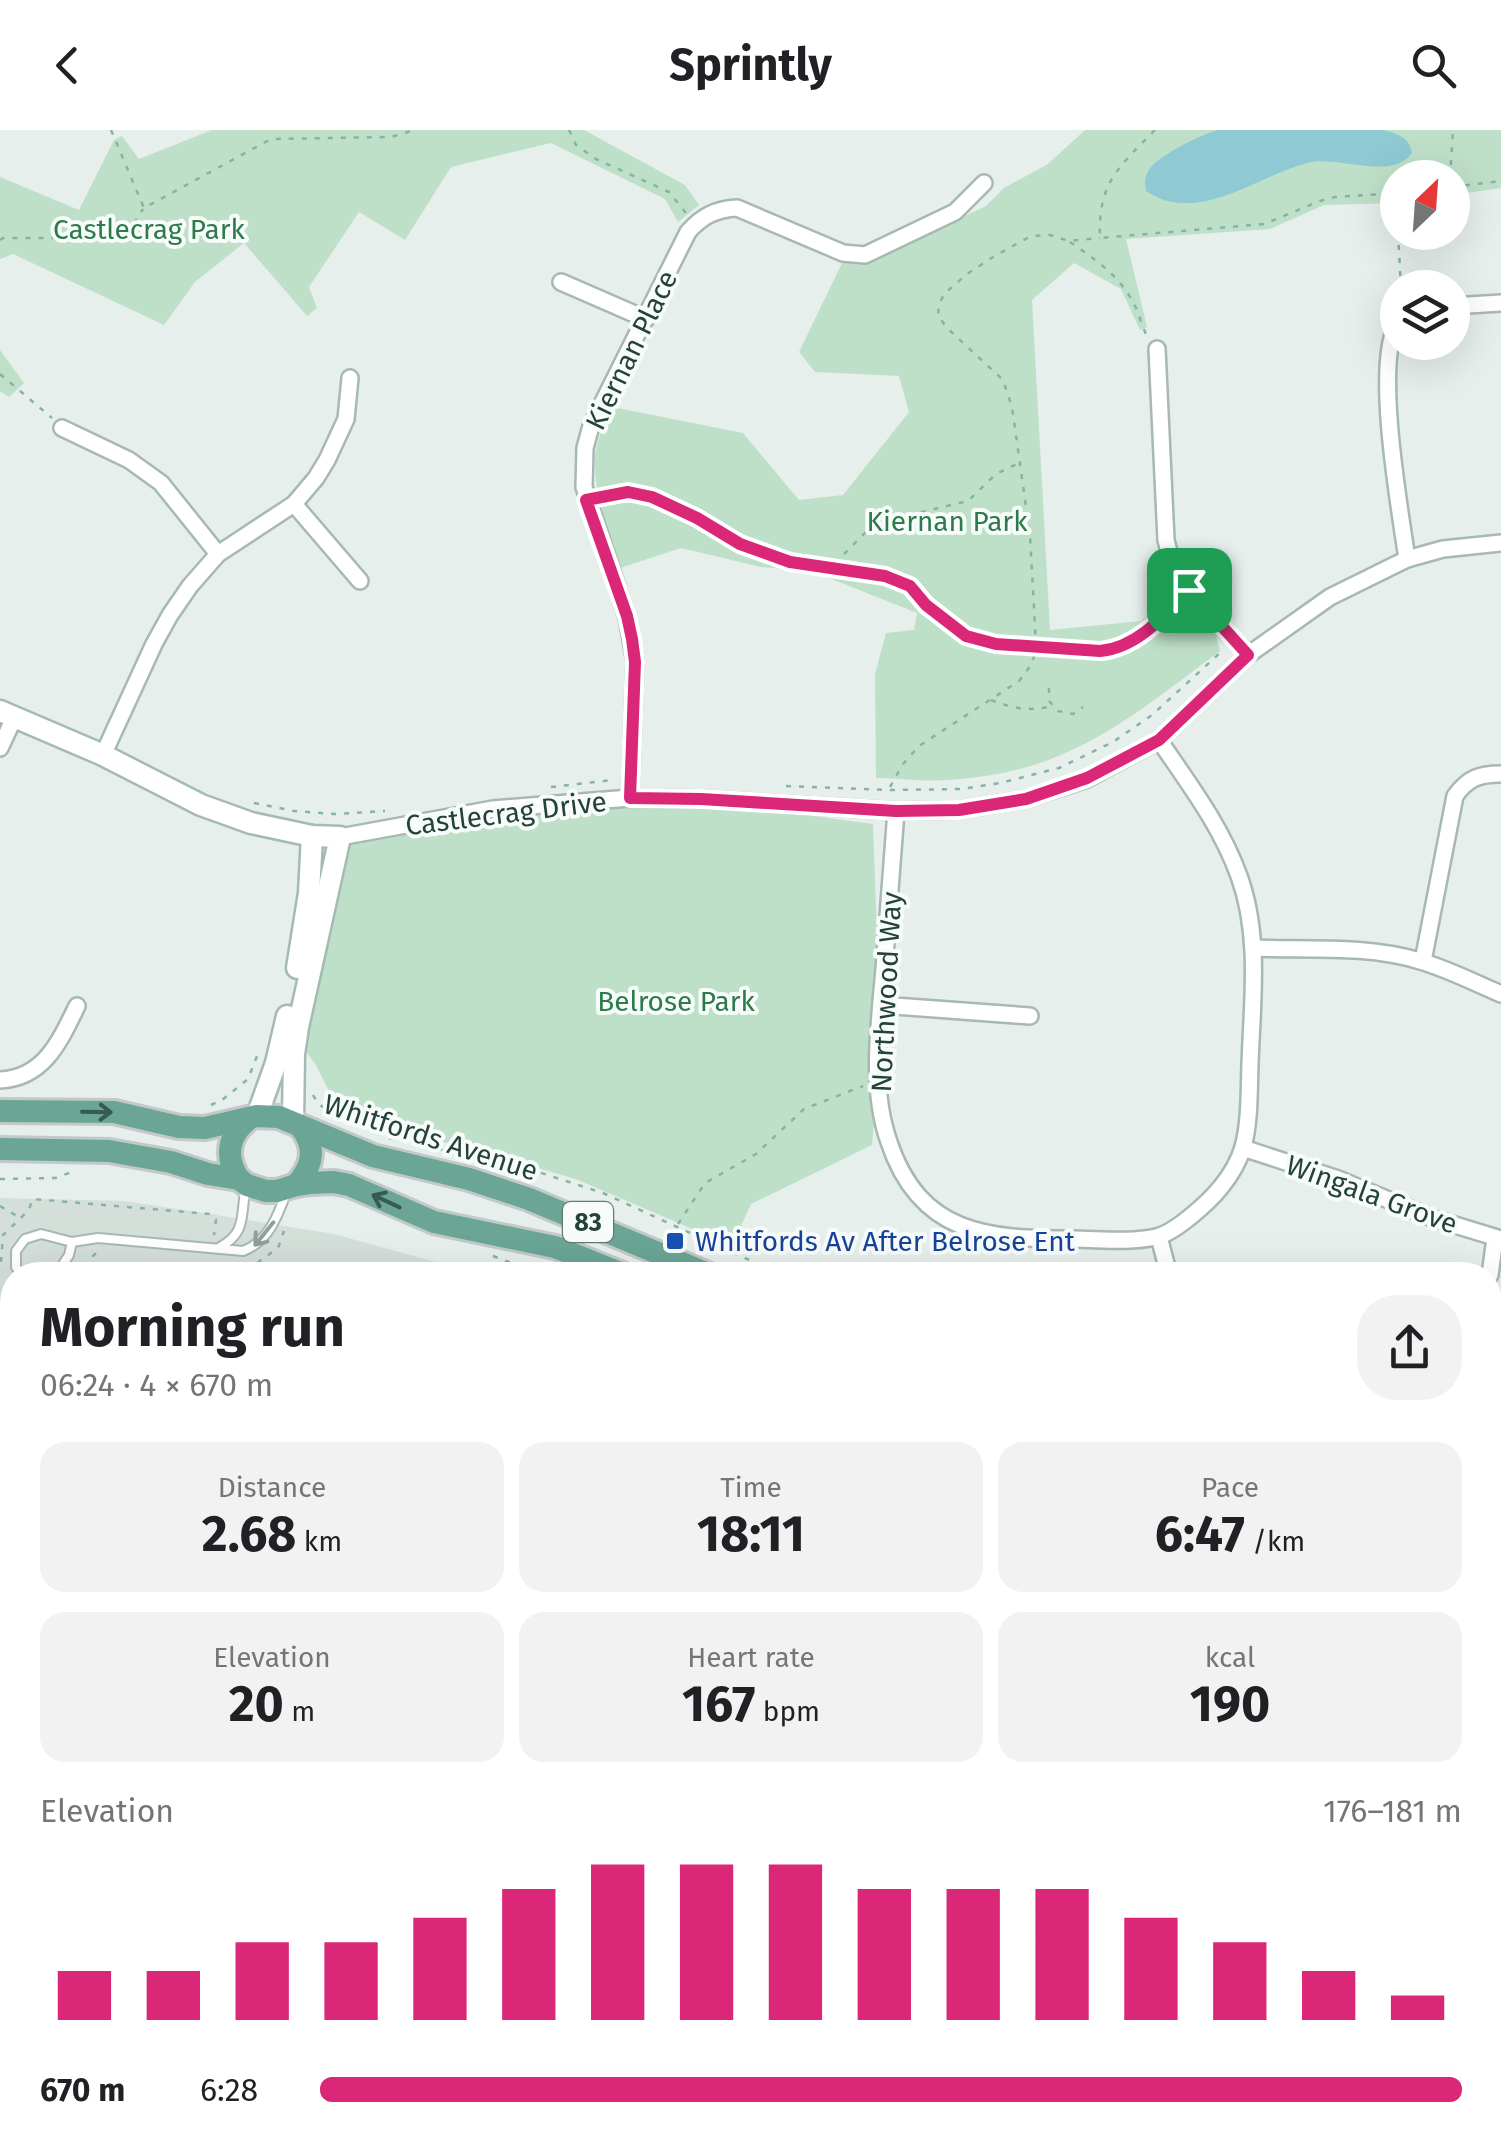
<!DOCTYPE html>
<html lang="en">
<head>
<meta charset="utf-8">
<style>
	body { margin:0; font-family:"Fira Sans",sans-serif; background:#f2f2f2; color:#202124; height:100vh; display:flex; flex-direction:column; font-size:38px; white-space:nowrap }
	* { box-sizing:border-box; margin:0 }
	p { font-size:32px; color:#757577 }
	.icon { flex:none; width:55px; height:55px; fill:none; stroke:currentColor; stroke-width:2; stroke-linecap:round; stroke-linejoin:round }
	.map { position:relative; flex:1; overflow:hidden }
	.details { position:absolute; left:0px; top:1132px; width:1502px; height:888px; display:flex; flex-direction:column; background:#fff; border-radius:40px 40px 0 0; box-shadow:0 10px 40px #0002 }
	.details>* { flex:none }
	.needle { width:65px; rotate:25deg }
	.fabs { position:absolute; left:1380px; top:30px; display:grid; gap:20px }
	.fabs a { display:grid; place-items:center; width:90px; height:90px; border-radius:50%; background:#fff; box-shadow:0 10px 40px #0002; font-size:50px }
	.pin { position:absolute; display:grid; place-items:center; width:85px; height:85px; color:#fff; margin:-42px; border-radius:20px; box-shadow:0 5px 15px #0006 }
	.round { display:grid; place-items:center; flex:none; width:105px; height:105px; border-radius:40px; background:#f2f2f2 }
	.overview { display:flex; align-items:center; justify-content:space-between; height:170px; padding:0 40px }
	h1 { font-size:55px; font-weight:700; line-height:75px }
	.figures { display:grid; grid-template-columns:repeat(3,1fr); gap:15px; height:170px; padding:10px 40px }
	.figures div { display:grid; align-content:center; border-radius:25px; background:#f2f2f2; text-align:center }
	.figures b { font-size:50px; font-weight:700 }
	.figures small { font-size:28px; font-weight:400 }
	.figures p { font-size:28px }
	.chart { height:280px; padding:20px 40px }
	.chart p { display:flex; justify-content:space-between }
	.chart svg { width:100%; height:180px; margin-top:10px; stroke:#db2777; stroke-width:6 }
	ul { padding:0 40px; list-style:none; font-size:32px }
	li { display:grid; grid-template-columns:160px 120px 1fr; align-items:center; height:75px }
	li i { height:25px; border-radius:12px; background:#db2777 }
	header { display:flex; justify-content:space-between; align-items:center; height:130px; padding:0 40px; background:#fff; font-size:45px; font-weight:700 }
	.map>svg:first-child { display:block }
	.built { fill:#d4dfda }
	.green { fill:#bfe0c8 }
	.water { fill:#8ec9d4 }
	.shadow { fill:#0003 }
	.building { fill:#bbcac4; stroke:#b8c9c2; stroke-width:2.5 }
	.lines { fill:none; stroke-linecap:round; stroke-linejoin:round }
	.lane-casing { stroke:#a8b8b2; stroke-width:12 }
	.street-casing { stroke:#a8b8b2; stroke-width:20 }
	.secondary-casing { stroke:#a4bbb3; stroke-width:25 }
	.primary-casing { stroke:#c2cac8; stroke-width:28 }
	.path { stroke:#86b3a5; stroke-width:2.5; stroke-dasharray:5 8; stroke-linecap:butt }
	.lane { stroke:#fff; stroke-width:8 }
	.street { stroke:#fff; stroke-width:15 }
	.secondary { stroke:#fff; stroke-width:20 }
	.primary { stroke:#6aa596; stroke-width:22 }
	.oneway { stroke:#365b51 }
	.oneway2 { stroke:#92a09c }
	.route-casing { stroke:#fff; stroke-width:20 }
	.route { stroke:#db2777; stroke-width:12 }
	.transit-dot { fill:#1a4fb4; stroke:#f7fbf9; stroke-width:4 }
	.labels { text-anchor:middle; stroke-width:8; stroke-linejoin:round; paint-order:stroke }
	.shield { fill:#f7fbf9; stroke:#637a73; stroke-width:2.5 }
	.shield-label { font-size:25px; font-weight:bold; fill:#24423a }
	.park-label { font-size:28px; fill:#2d7a4b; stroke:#f7fbf9 }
	.street-label { font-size:28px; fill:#24423a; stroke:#f7fbf9 }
	.transit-label { font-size:28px; fill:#164399; stroke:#f7fbf9; text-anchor:start }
</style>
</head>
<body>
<header><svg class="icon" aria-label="back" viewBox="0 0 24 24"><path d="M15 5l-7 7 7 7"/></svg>Sprintly<svg class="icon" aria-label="search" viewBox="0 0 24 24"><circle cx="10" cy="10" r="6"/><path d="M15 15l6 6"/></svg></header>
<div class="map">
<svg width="1501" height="2018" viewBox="0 0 1501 2018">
	<rect width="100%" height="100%" fill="#e6efeb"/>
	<g class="built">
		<path d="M0 1068 124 1071 210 1084 334 1104 483 1145H12V2008H489L486 2018H0Z"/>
		<path d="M1490 1484 1501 1486V2018H824L799 2008H1490Z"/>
	</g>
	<g class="green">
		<path d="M212 0H584L685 55 699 75 678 92 665 69 551 13 451 37 405 110 359 82 309 157 317 178 307 186 244 113 195 152 164 195 13 124 0 129V47L79 80 114 10 122 6 139 29Z"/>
		<path d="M1085 0H1501V58L1453 65 1452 48H1398L1397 73 1324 75 1270 99 1126 109 1147 197 1140 200 1121 159 1074 133 1032 170 1050 500 1141 491 1181 460 1215 502 1220 521C1167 560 1114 605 1051 629 1018 642 981 648 945 650 923 652 899 648 876 648L875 544 886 503 914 500 917 483 814 442 761 437 681 418 620 438C610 404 594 366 595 330 595 312 605 293 612 277L743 303 799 370 843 365 909 282 899 246 815 242 799 222 843 131 859 135 986 76 1004 58 1048 34Z"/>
		<path d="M0 220 24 253 9 267 0 261Z"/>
		<path d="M630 661 873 694 880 888 878 950 872 1015 751 1074 732 1116 578 1050 472 1018 368 997 338 980 316 935 301 915 328 759 350 715 485 681Z"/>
	</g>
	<path class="water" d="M1218 0H1382C1396 3 1410 7 1412 23 1391 52 1337 24 1307 33 1257 46 1197 96 1146 61 1144 52 1145 44 1151 37 1164 23 1200 5 1218 0Z"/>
	<g class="shadow">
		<path d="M0 1550 10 1554 12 1552V1655L0 1648Z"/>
		<path d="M1490 1578 1501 1580V2018H1302L1303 2008H1490Z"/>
		<path d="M0 1950 11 1959 6 1968 12 1972V1993L5 2005 0 2002Z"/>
		<path d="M936 2008H1019L1014 2018H962Z"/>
	</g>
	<g class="building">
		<path d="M0 1547 10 1551 12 1549V1653L0 1647Z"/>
		<path d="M1490 1575 1501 1576 1499 2018H1286V2016L1299 2017 1301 2008H1490Z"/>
		<path d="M0 1962 12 1969V1974L0 1994Z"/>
		<path d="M534 2008H560L586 2018H530Z"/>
		<path d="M627 2008H676L693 2015 692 2018H622Z"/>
		<path d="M947 2008H1004L1000 2018H973Z"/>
	</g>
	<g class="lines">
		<defs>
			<g id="lane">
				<path d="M220 1117C248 1102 240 1083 246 1057"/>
				<path d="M22 1145 16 1137V1121L25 1109 41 1104 72 1112 98 1108 243 1121C268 1112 278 1086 286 1063"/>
				<path d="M56 1145 69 1125 72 1112"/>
				<path d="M0 1331 12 1217"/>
				<path d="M0 1374 12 1403"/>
				<path d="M0 1447 12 1436"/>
				<path d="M0 1504 12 1523"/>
				<path d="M1496 1576 1499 1542"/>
				<path d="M1490 1981 1501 1982"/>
				<path d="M191 2008 201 2015 209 2018"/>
				<path d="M334 2008 364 2018"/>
				<path d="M883 2008 909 2018"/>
				<path d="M1078 2008 1081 2018"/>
				<path d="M1200 2008 1203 2018"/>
				<path d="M167 2018 172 2008"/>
				<path d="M220 2018 228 2015 238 2008"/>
				<path d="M473 2018 481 2008"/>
				<path d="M484 2018 487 2008"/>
			</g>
			<g id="street">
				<path d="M561 152 646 189"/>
				<path d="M1452 176 1501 173"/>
				<path d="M1398 193C1373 231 1400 380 1407 429"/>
				<path d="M1157 219 1166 410C1175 458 1218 490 1248 525"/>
				<path d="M62 298 129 330 161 353 218 424"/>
				<path d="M294 374 360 451"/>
				<path d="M0 618 14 588"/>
				<path d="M103 625 154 514 170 485 190 456 218 424 294 374 316 348 327 330 346 289 350 248"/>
				<path d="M630 668 635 532 627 487 584 357 585 318 591 296 688 102C702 86 716 79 737 78L843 123 865 125 955 82 984 53"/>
				<path d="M896 681C892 734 888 787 884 839 879 895 870 959 889 1012 920 1105 988 1109 1072 1109 1099 1109 1129 1113 1156 1107 1175 1103 1209 1072 1221 1057 1230 1046 1239 1031 1243 1017 1250 991 1249 961 1250 934 1252 872 1261 806 1239 746 1221 696 1189 654 1159 610"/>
				<path d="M340 707 493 679 630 668 701 669 896 681 959 680 1026 669 1087 649 1159 610 1248 525 1330 467 1407 429 1443 419 1501 413"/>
				<path d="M1254 818C1308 820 1368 815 1420 831 1448 839 1475 853 1501 864"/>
				<path d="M1423 831 1455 666C1468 648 1479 644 1501 644"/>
				<path d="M881 875 1030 886"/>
				<path d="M0 950C44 948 60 911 77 876"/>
				<path d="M1243 1018 1338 1049 1432 1088 1501 1109"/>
				<path d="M1159 1107 1169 1145"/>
				<path d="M1490 1145 1495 1108"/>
				<path d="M1490 1268 1501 1273"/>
			</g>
			<g id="secondary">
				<path d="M0 581 103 625 201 675 251 693 312 706 340 707 298 897 294 924 293 992"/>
				<path d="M297 838 309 763 312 706"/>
				<path d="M257 986 276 933 287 886"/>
				<path d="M782 2008 785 2018"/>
				<path d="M732 2018 734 2008"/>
			</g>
			<g id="primary">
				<path d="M0 981 114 982 179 997 205 998 257 986 279 987 373 1026 469 1049 529 1069 710 1145"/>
				<path d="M0 1019 109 1021 171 1032 208 1044 239 1049 247 1055 266 1061H277L296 1055 310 1053 334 1052 349 1055 434 1092 555 1117 625 1145"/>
				<path d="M239 1049C224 1027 228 1004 250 988"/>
				<path d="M296 1055C313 1036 317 1017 300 996"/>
				<path d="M1490 1430 1501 1432"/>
				<path d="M1490 1463 1501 1465"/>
			</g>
		</defs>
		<use href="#lane" class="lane-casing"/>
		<use href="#street" class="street-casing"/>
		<use href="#secondary" class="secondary-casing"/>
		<use href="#primary" class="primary-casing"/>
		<g class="path">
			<path d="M111 0 144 78 271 9 391 7 414 0"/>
			<path d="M569 0 576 15 596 29 669 62 686 83"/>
			<path d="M1155 0C1118 38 1098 52 1100 108L1264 94 1320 71 1335 67 1398 63"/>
			<path d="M1450 48 1453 0"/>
			<path d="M1452 57 1501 51"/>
			<path d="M1397 67 1398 90"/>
			<path d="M1398 102 1401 158"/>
			<path d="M0 110 3 108H125L143 79"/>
			<path d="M1070 112C1095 129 1120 146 1134 174 1139 183 1141 194 1146 204"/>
			<path d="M0 244 52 288"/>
			<path d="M606 365C614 364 622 362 630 363 669 366 704 395 738 412 766 426 798 433 829 439L875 393 968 371 996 344 1017 334"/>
			<path d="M830 439 885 446 910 456 926 475 966 506 996 514 1100 521C1132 518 1155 493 1178 472"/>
			<path d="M1049 558V571L1058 581 1073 584 1083 577"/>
			<path d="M991 570C1012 578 1030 582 1052 576"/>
			<path d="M786 656 889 660 961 659 1000 653 1059 638 1113 612 1152 585 1221 522"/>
			<path d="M551 657 613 650"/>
			<path d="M890 657 903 634 919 616 1019 551C1029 539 1035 530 1036 515L1030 405 1012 277 1003 250 946 197 938 185 939 175 944 164 967 144 993 127 1031 106 1050 105 1069 111 1100 108"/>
			<path d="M254 673 294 681 335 684 385 681"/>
			<path d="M313 965 317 972 335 988"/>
			<path d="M211 975 222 970 248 949 259 921"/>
			<path d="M389 1008 529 1039 603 1063 782 1145"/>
			<path d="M0 1049 55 1048 72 1042"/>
			<path d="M0 1076 20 1088"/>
			<path d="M678 1094 705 1053 756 1024 804 979 863 956"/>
			<path d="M493 1126 543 1145"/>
			<path d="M1 1132 3 1105 28 1081 33 1069 210 1084 216 1090 214 1105"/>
			<path d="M245 1135H254L278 1118 284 1101"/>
			<path d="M74 1145 97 1122"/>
			<path d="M1490 1405 1501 1407"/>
			<path d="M1490 1495H1501"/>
			<path d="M140 2008 144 2018"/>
			<path d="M277 2008 283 2018"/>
			<path d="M1046 2018 1047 2008"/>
		</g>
		<use href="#lane" class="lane"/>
		<use href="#street" class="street"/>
		<use href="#secondary" class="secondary"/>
		<use href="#primary" class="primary"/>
	</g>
	<defs><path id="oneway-shaft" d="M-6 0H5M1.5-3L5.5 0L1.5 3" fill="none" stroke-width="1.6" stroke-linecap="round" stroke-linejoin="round" transform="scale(2.5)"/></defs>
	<g class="oneway">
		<use href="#oneway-shaft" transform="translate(97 982) rotate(1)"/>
		<use href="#oneway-shaft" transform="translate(386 1071) rotate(-155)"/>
	</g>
	<use class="oneway2" href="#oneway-shaft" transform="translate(264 1104) rotate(129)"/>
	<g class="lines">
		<defs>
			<path id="route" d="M628 362 652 367 697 388 740 414 790 432 885 446 910 456 926 475 966 506 996 514 1100 521C1137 518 1165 485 1189 460L1248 525 1159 610 1087 648 1026 669 959 680 896 681 701 669 630 668 635 532 632 509 627 486 586 370Z"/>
		</defs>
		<use href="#route" class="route-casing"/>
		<use href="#route" class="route"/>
	</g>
	<rect class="transit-dot" x="665" y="1101" width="20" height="20" rx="5"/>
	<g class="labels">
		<rect class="shield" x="563" y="1072" width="50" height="40" rx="8"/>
		<g class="shield-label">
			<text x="588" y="1101">83</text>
		</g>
		<g class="park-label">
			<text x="149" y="109">Castlecrag Park</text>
			<text x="947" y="401">Kiernan Park</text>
			<text x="676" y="881">Belrose Park</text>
		</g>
		<g class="street-label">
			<text transform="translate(631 220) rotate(-64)" y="10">Kiernan Place</text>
			<text transform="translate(506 683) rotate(-7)" y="10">Castlecrag Drive</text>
			<text transform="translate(886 862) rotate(-87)" y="10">Northwood Way</text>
			<text transform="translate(431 1007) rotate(18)" y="10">Whitfords Avenue</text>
			<text transform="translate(1372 1064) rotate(20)" y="10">Wingala Grove</text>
		</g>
		<g class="transit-label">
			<text x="695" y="1121">Whitfords Av After Belrose Ent</text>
		</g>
	</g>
</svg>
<div class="fabs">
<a><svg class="needle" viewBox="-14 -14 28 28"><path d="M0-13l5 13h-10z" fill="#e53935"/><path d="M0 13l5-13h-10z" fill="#757577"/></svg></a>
<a><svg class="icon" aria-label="layers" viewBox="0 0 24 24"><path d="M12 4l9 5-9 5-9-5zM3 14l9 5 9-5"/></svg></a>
</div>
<div class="pin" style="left:1189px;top:460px;background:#1e9e55"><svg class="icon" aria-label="arrive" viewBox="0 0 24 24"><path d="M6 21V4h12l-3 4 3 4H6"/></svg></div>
<section class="details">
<div class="overview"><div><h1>Morning run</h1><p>06:24 · 4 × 670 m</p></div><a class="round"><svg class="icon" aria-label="share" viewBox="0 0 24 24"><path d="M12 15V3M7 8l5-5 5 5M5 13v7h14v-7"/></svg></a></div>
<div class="figures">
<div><p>Distance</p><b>2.68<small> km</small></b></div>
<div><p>Time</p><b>18:11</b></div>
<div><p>Pace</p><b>6:47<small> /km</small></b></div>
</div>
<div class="figures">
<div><p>Elevation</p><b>20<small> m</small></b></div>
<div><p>Heart rate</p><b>167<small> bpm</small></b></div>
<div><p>kcal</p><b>190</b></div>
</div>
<div class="chart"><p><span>Elevation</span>176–181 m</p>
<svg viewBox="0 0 160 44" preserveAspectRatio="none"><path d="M5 44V32M15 44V32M25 44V25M35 44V25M45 44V19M55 44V12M65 44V6M75 44V6M85 44V6M95 44V12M105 44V12M115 44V12M125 44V19M135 44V25M145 44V32M155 44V38"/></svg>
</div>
<ul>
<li><b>670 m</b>6:28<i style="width:100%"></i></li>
</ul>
</section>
</div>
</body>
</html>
